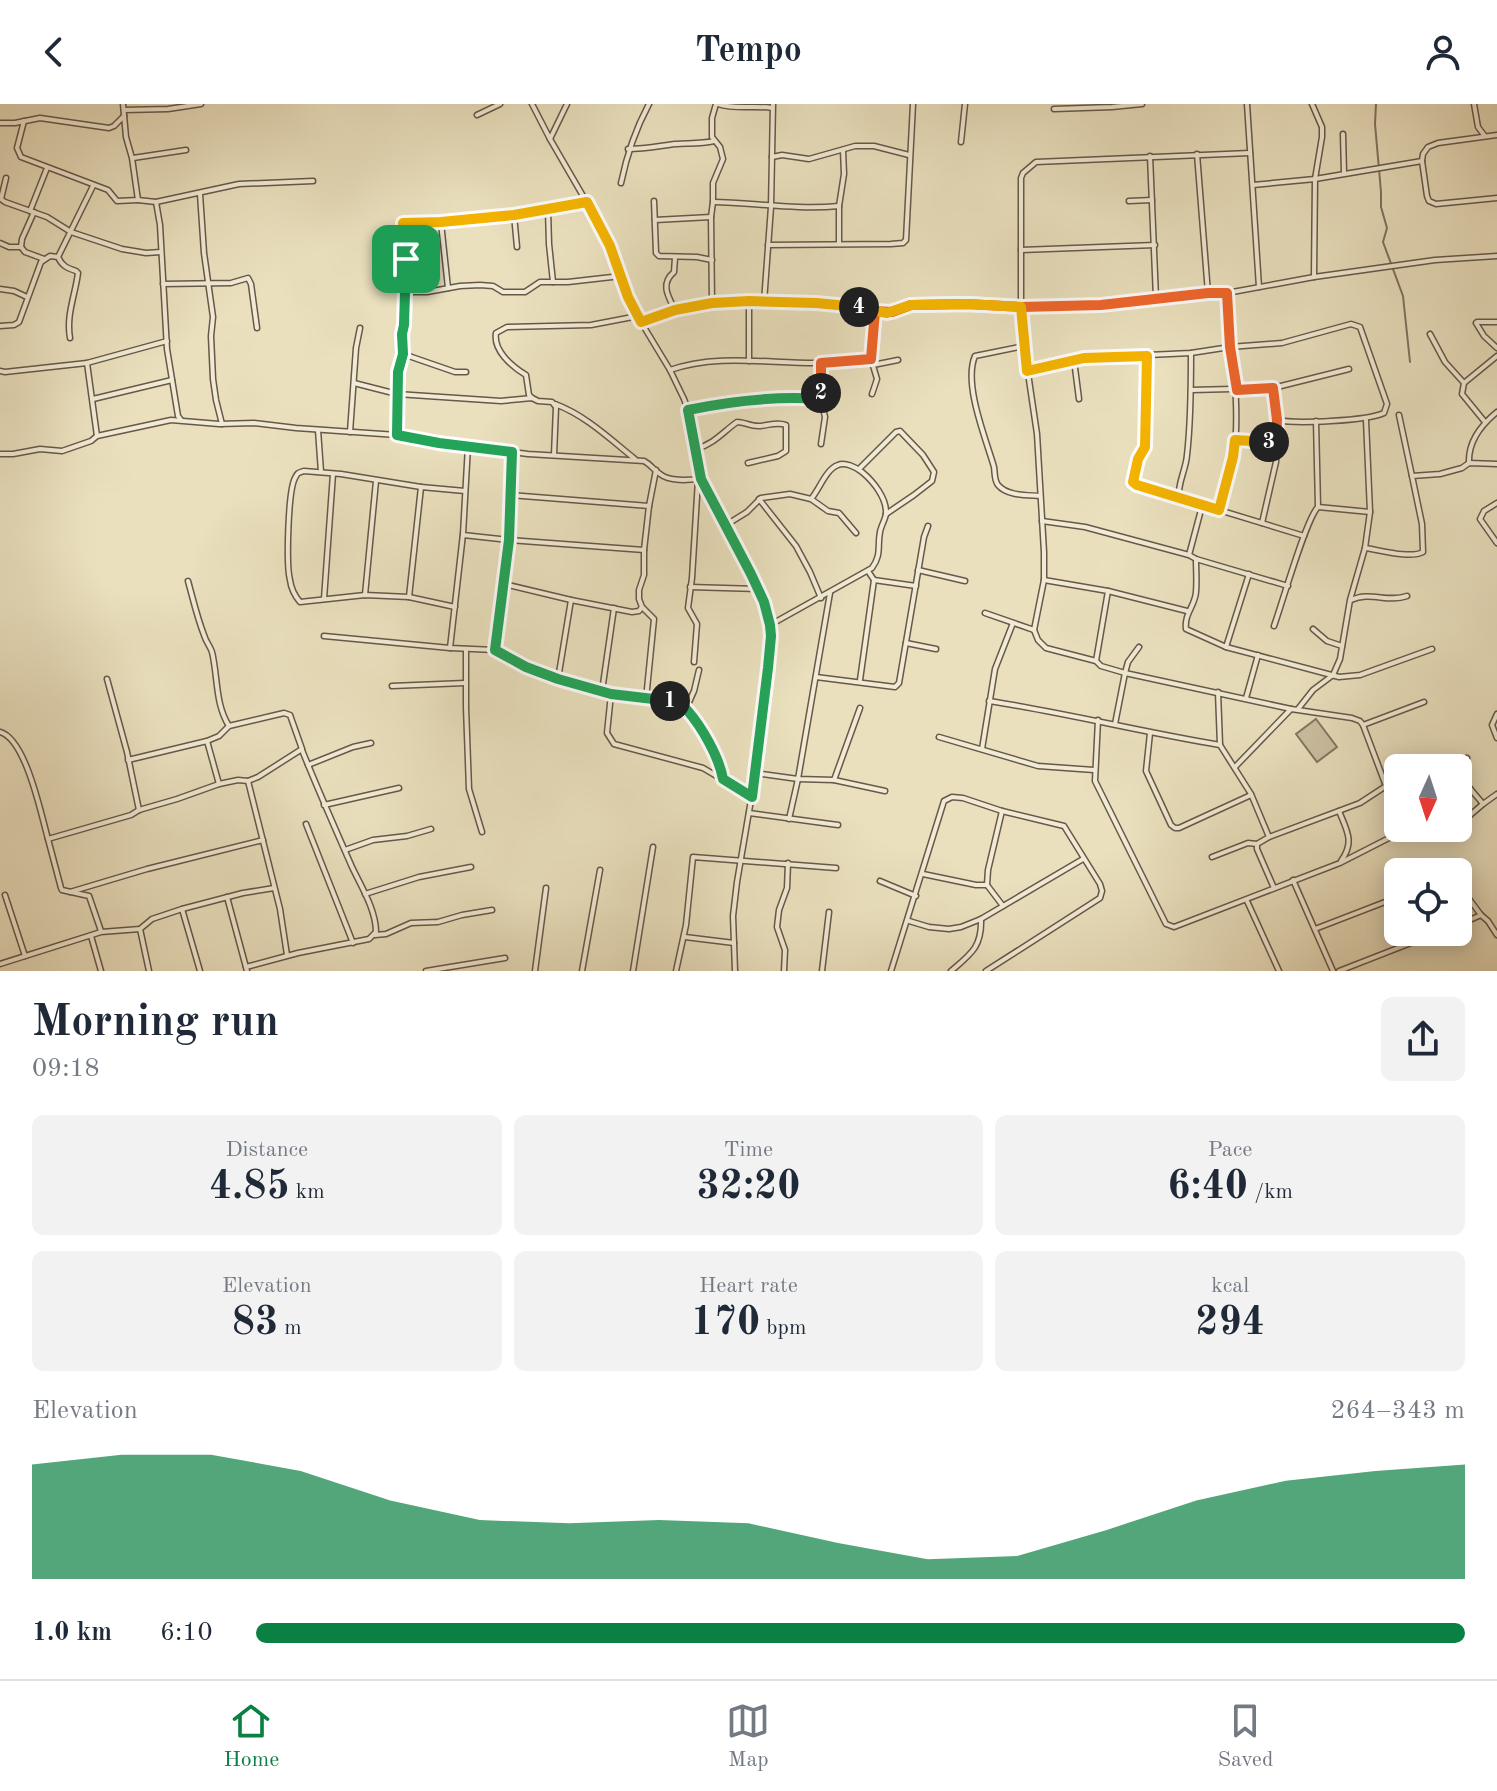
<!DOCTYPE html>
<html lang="en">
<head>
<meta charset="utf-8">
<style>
	body { margin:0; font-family:"Old Standard TT",serif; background:#f2f2f3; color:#1f2937; height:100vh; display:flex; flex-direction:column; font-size:30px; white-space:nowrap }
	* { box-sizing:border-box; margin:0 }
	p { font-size:26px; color:#747a83 }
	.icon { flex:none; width:44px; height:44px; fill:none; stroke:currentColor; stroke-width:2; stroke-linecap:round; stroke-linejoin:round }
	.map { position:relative; height:867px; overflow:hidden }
	.side { display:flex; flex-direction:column; background:#fff; flex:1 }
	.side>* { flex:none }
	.needle { width:52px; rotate:183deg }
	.buttons { position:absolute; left:1384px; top:650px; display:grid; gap:16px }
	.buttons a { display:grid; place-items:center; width:88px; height:88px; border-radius:12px; background:#fff; box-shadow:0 4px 20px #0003; font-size:40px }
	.pin { position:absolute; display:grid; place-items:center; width:68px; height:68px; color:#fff; margin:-34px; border-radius:16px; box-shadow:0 4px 12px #0006 }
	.km { position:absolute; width:40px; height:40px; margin:-20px; border-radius:50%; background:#222; color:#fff; font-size:22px; line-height:40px; text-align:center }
	.round { display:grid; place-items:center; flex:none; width:84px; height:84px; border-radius:12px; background:#f2f2f3 }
	.head { display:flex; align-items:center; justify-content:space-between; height:136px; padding:0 32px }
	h1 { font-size:44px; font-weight:700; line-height:60px }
	.stats { display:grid; grid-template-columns:repeat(3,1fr); gap:12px; height:136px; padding:8px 32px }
	.stats div { display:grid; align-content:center; border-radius:12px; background:#f2f2f3; text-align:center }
	.stats b { font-size:40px; font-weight:700 }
	.stats small { font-size:22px; font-weight:400 }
	.stats p { font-size:22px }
	.chart { height:224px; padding:16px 32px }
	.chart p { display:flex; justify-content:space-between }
	.chart svg { width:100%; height:144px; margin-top:8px; fill:#0b8043; opacity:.7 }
	ul { padding:0 32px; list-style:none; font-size:26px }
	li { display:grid; grid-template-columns:128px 96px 1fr; align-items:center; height:60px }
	li i { height:20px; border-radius:10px; background:#0b8043 }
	header { display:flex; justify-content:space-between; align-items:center; height:104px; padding:0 32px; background:#fff; font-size:36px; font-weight:700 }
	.tabs { display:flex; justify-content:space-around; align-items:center; height:112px; border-top:2px solid #e0e1e3; background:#fff; font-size:22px; color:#747a83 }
	.tabs a { display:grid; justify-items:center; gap:4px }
	.tabs .selected { color:#0b8043 }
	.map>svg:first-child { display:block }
	.green { fill:#ccc1a3; stroke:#847662; stroke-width:2 }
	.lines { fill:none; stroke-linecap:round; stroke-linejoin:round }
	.stream { stroke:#807260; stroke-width:2 }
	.minor-casing { stroke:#675849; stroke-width:7 }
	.tertiary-casing { stroke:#675849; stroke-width:7 }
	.minor { stroke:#f1ebd5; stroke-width:4 }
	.tertiary { stroke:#f1ebd5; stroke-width:4 }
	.split-1-casing { stroke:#fff; stroke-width:16 }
	.split-2-casing { stroke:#fff; stroke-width:16 }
	.split-3-casing { stroke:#fff; stroke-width:16 }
	.split-4-casing { stroke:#fff; stroke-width:16 }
	.split-5-casing { stroke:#fff; stroke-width:16 }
	.split-1 { stroke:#22a559; stroke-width:10 }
	.split-2 { stroke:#22a559; stroke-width:10 }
	.split-3 { stroke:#f0652b; stroke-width:10 }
	.split-4 { stroke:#f5b400; stroke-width:10 }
	.split-5 { stroke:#f5b400; stroke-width:10 }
</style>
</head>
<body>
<header><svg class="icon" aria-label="back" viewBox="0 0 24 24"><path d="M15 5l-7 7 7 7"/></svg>Tempo<svg class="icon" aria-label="person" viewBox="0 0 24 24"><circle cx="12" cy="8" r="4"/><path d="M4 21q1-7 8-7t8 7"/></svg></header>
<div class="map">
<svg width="1497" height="867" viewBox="0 0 1497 867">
	<rect width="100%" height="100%" fill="#eae0be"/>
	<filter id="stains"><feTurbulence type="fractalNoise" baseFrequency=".0025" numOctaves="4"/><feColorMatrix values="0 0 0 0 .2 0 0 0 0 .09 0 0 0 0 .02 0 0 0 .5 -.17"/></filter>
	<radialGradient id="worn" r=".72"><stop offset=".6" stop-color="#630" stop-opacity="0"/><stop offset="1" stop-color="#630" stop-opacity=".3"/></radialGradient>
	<path class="green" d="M1316 615 1337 643 1317 658 1296 630Z"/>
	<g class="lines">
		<path class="stream" d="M1376 0 1375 20 1381 88V103L1387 124 1383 138 1403 192 1410 258"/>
		<defs>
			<g id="minor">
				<path d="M718 0C737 6 753 1 772 4"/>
				<path d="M1247 0 1259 183"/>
				<path d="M1312 0 1322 23V33L1315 75 1314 173"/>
				<path d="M1474 0 1478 23 1484 31"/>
				<path d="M1054 5 1112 3 1142 0"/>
				<path d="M124 6 168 5 201 0"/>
				<path d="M477 11 500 0"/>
				<path d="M24 17 17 44 21 53 108 86 117 97 138 96 132 54 126 33 123 0"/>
				<path d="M0 19H15L40 14 109 24 114 22 124 12"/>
				<path d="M1343 30 1344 69"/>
				<path d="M1497 31 1438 39 1428 43 1423 50 1422 57 1427 92 1429 97 1436 100 1497 94"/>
				<path d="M550 35 567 0"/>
				<path d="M961 38 965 0"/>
				<path d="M628 45C644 45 659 42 675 40 688 39 701 40 714 37"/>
				<path d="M1197 50 1208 189"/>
				<path d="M1150 52 1156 194"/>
				<path d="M772 53 782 51 809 55 855 42H874L909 51"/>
				<path d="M133 54 186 46"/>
				<path d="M6 74 1 95 5 98 47 113 71 128 122 145 146 149 161 148"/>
				<path d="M621 79C627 50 635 26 649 0"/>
				<path d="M1253 81 1315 75 1422 57"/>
				<path d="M200 90 204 149 213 213 211 232 213 275 216 296 222 320"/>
				<path d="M138 96 156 98 239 80 313 77"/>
				<path d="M654 97 656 149 659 152 697 153 712 156"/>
				<path d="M1129 97 1152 96"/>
				<path d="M156 98 160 121 167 245 178 312 181 316"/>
				<path d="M713 98C756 99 797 106 839 102"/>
				<path d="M548 106 549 140 553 178H568L621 172"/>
				<path d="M30 107 47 64"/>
				<path d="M34 108 22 135 21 143 25 148 44 155"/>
				<path d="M655 116 711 113"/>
				<path d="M441 119 448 184"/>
				<path d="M0 139 9 143H21"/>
				<path d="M839 139V102L844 70 843 46"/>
				<path d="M768 141 891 140 903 139 906 136 913 0"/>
				<path d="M517 143 514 111 587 98"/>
				<path d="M1021 146 1155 141"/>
				<path d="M58 153C62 162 67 164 76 167L78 169C75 192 66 211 70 234"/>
				<path d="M675 154 674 168C660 180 668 192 675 206"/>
				<path d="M163 180 231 179 248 174 251 180 257 224"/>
				<path d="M0 185 14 187 27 193"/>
				<path d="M405 188H427L460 182 480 181 493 182 503 188H525L540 178H553"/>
				<path d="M749 197V257"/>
				<path d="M764 198 771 103 773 0"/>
				<path d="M712 199 711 113 713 98V79L723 55 720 43 712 33V14L716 0"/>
				<path d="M641 218 675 206 712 199 749 197 816 199 863 203 887 209 911 201H1101L1156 194 1227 189 1314 173 1435 156 1497 152"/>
				<path d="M1497 218H1477L1476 219 1484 232 1497 244"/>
				<path d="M0 222 14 221 19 218 41 158 50 152 58 153 93 82"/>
				<path d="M1430 230 1445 258 1464 279"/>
				<path d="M1024 242 975 252C963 280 986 335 994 363 995 369 994 376 998 381 1007 392 1027 391 1040 392"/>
				<path d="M403 250 455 268H466"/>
				<path d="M1147 252 1145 343C1140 353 1130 369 1134 380L1304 432"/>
				<path d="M1074 256 1079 295"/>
				<path d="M87 259 167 237"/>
				<path d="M873 261 898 256"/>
				<path d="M670 266C718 249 771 260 821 259 837 258 854 256 871 255"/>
				<path d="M0 267 5 268 87 259 97 332"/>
				<path d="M1027 267 1084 254 1191 249 1230 243 1282 239 1351 220 1360 223 1387 300 1384 309C1366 317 1296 320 1277 316"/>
				<path d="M354 279 397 290 501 297 532 294 538 297 552 298 556 303 554 351"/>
				<path d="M1191 286 1273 284 1349 265"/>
				<path d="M872 290 877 275 871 255 875 207"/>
				<path d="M532 294 529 291 526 271C511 262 493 246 496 229L507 223 591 221 638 212"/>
				<path d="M93 295 172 276"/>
				<path d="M555 300C585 311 610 335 635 355"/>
				<path d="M688 306C731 296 777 293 821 295V259"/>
				<path d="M1399 311 1412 372"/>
				<path d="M1485 318 1462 290 1464 279 1497 252"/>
				<path d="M318 326 321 368"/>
				<path d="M350 328 356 244 360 224"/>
				<path d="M397 331 398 268 403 250 402 233 404 221 406 155 403 140V119L441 118 514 111"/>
				<path d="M1235 336 1261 339 1276 337"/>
				<path d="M821 340 825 313 821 295"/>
				<path d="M696 345C714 340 723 328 737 318 744 318 750 322 758 322 768 322 776 317 786 321V347L778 352 748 359"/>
				<path d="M0 350H13L40 345 62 347 91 337 97 332 171 316 219 320 254 319 296 324 397 331 439 339 528 350 644 357C650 360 654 366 660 370 670 378 689 376 701 375"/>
				<path d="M1469 359C1468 337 1481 321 1497 308"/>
				<path d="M859 365 896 328 900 327 923 351 934 368 932 377 914 391 886 410"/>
				<path d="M421 383 341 370 304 367C298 369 298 368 295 374 288 387 286 461 290 476 291 484 295 492 300 498L365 491 409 493 455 503"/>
				<path d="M510 391 649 402"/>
				<path d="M1179 394C1177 380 1186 366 1187 351 1191 317 1191 283 1191 249"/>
				<path d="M759 395 796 442 810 468 821 494"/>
				<path d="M811 395 828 407 839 409 856 429"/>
				<path d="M1497 399 1484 407 1480 415 1497 439"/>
				<path d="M1318 403 1370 408"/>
				<path d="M1219 406C1224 388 1231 370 1234 352 1241 297 1230 243 1227 189"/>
				<path d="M1042 417 1085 423 1189 451 1196 455 1288 482"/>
				<path d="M1262 419 1276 358 1277 316 1273 284"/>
				<path d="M726 421 747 408 761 394 790 390 811 395C819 386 826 365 838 361 845 358 856 363 862 368 873 377 887 394 886 410 885 416 881 422 880 428 877 443 882 450 872 464L770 521"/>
				<path d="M463 431 509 436 644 446"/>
				<path d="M1365 444C1380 446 1410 455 1423 448L1422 420 1412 372 1440 370 1462 364 1469 359 1497 360"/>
				<path d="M1189 451 1202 402"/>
				<path d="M1196 455C1196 466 1197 477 1196 488 1195 502 1184 510 1186 525L1226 543 1339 573 1360 571 1432 545"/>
				<path d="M918 466 965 477"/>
				<path d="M868 467 874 476 916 482"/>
				<path d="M1044 476 1108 487 1096 557"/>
				<path d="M188 477C193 495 197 513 204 531 206 538 210 542 212 548 218 573 215 600 229 622"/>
				<path d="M504 480 571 496"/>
				<path d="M690 483 758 485"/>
				<path d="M1108 487 1187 507"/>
				<path d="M365 491 376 377"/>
				<path d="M409 493 421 383 465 387"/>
				<path d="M324 495 333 370"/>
				<path d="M1351 496C1370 487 1388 499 1407 492"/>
				<path d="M985 509 1034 526"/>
				<path d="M1274 522C1282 500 1306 415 1318 403L1316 317"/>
				<path d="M1313 525 1327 537 1342 542"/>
				<path d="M324 532 450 544 495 546 526 563 558 575 611 590 676 599 686 605 700 625 721 663 723 675"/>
				<path d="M906 539 936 545"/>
				<path d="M1139 543 1128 558 1125 569 1291 605 1352 614 1360 617 1363 621 1386 682"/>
				<path d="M1226 543 1249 470"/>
				<path d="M450 544 463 430 468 342"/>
				<path d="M466 545V603L469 685 482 728"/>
				<path d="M495 546 509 436 512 348"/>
				<path d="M694 558 697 520 688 504 692 474 698 376"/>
				<path d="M816 573 895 583 899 579 924 433 928 422"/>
				<path d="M107 575 127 648 139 706"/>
				<path d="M558 575 571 496 632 508 639 507 642 503"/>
				<path d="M860 576 874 476"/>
				<path d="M392 582 465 579"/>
				<path d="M602 587 614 504"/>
				<path d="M1218 588 1220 641 1251 690 1269 733 1257 740V745L1274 784"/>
				<path d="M611 590 607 629 614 640 703 664 752 693"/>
				<path d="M1246 594 1258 551"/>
				<path d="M646 595 654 515 642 503 639 495V486L644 471V446L649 402 656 366"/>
				<path d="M989 597C1066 609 1142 628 1220 641"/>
				<path d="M686 605 694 587 699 566"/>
				<path d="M1298 605 1313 586 1333 571 1340 555 1350 496 1365 444 1370 408 1366 316"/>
				<path d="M1497 610 1492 621 1497 634"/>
				<path d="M1098 616 1095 677 1166 820 1174 823 1340 759 1393 732"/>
				<path d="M1115 620 1125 569 1101 562 1096 557 1046 544 1038 536 1034 526 1044 476V448L1037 330 1024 242 1021 203V74L1023 69 1036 58 1250 49"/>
				<path d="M1363 621 1424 598"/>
				<path d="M0 628C26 635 41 710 48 735L131 711 139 706 177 695 219 680 238 676 248 677 258 673 302 645 290 611 284 609 229 622 219 632 207 637 128 656"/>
				<path d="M1150 629 1146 667 1171 721 1175 724H1179L1251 691"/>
				<path d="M939 633 1038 662 1094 666"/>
				<path d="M207 637 219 680"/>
				<path d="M982 645 995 565 1013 519"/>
				<path d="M1467 654C1457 677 1470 683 1483 700L1497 690"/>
				<path d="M308 661 353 643 371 639"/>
				<path d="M1235 663 1291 605"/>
				<path d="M755 669 798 675 834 676 885 687"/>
				<path d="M834 676 860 604"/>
				<path d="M248 677 280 805 287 851"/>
				<path d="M324 701 399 684"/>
				<path d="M1002 707 988 766 987 781 1003 802"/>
				<path d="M1339 707C1347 727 1355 738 1341 757"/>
				<path d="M749 709 838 721"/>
				<path d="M1469 712 1483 700"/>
				<path d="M789 715 798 675 830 489"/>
				<path d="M306 720 353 839"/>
				<path d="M1269 733 1360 699 1386 682 1398 677"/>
				<path d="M48 735 61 784 62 786 89 792 101 827"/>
				<path d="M345 746 373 736 407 732 431 725"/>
				<path d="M1212 753 1248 739 1257 740"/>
				<path d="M923 770 976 781H987"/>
				<path d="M1293 776 1333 867"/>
				<path d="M880 777 916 792"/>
				<path d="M1458 780 1481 811 1488 817 1497 831"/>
				<path d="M70 788 147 765 263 736"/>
				<path d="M365 790 419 773 471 763"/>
				<path d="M5 791 25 852"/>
				<path d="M227 793 247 867"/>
				<path d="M1247 797 1279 867"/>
				<path d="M182 805 200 867"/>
				<path d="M909 817 929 823 949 825 961 823 981 815 1083 755"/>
				<path d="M1458 821 1481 811"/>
				<path d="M140 825 149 867"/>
				<path d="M1315 825 1398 793"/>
				<path d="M375 831 386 830 411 819 438 818 462 811 492 806"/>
				<path d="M91 832 101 867"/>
				<path d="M685 833 734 839"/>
				<path d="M0 860 101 828 140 825 152 815 182 805 243 789 274 784"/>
				<path d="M246 863 298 849 369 835 376 828C376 806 361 782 352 763 335 724 318 686 302 646"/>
				<path d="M426 867 505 854"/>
				<path d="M535 867 546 784"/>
				<path d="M582 867 600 766"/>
				<path d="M633 867 653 743"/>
				<path d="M676 867 686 821 693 753 836 764"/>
				<path d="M784 867 785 846 777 823 779 806 787 784 788 759"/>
				<path d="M822 867 829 808"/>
				<path d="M891 867 944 697 952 693 963 694 1002 707 1064 722 1100 780 1102 787 1100 794 986 867"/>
				<path d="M951 867C971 850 982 843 981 815"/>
				<path d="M1339 867 1439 828"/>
			</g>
			<path id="tertiary" d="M532 0 550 35 601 123 610 142 628 193 641 218 670 266 684 295 690 311 701 375 751 470 768 510 771 532 768 564 761 606 758 655 737 778 733 812 735 867"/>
		</defs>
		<use href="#minor" class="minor-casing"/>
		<use href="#tertiary" class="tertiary-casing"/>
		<use href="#minor" class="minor"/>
		<use href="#tertiary" class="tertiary"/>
	</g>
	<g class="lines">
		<defs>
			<path id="split-1" d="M406 155 404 221 402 230 403 250 398 268 397 331 439 339 512 348 509 436 495 546 526 563 558 575 611 590 670 597"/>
			<path id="split-2" d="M670 597C676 599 683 601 687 606 702 623 719 653 723 675L752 693 768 564 771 532 770 521 764 498 751 470 701 375 688 306C731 297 778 292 821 295V289"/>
			<path id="split-3" d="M821 289V259L871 255 875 207 892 208 911 201 967 200 1021 203 1101 201 1208 189H1227L1230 243 1237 286 1273 284 1277 316 1276 337 1269 338"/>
			<path id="split-4" d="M859 203 887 209 911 201 967 200 1021 203 1027 267 1084 254 1147 252 1145 343 1138 355 1133 378 1137 381 1219 406 1233 353 1235 336 1269 338"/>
			<path id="split-5" d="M406 155 403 140V119L441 118 514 111 587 98 610 142 628 193 641 218 675 206 712 199 749 197 816 199 859 203"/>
		</defs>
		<use href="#split-1" class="split-1-casing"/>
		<use href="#split-2" class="split-2-casing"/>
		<use href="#split-3" class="split-3-casing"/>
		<use href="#split-4" class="split-4-casing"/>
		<use href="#split-5" class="split-5-casing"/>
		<use href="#split-1" class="split-1"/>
		<use href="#split-2" class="split-2"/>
		<use href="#split-3" class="split-3"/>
		<use href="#split-4" class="split-4"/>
		<use href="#split-5" class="split-5"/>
	</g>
	<rect width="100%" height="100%" filter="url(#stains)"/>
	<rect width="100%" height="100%" fill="url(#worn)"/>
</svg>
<div class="buttons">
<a><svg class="needle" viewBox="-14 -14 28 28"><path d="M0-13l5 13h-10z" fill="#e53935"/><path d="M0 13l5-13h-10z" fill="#747a83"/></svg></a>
<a><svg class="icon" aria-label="locate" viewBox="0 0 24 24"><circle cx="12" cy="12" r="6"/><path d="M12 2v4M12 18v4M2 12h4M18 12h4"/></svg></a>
</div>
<div class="pin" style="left:406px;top:155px;background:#1e9e55"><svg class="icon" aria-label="arrive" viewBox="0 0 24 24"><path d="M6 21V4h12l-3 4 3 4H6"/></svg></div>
<b class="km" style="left:670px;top:597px">1</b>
<b class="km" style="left:821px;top:289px">2</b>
<b class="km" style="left:1269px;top:338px">3</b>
<b class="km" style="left:859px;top:203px">4</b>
</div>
<section class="side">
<div class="head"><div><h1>Morning run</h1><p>09:18</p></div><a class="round"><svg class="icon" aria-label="share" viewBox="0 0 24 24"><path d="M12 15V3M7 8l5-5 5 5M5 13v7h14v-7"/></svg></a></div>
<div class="stats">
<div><p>Distance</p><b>4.85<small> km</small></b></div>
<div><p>Time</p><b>32:20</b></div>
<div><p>Pace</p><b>6:40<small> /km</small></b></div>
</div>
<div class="stats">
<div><p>Elevation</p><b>83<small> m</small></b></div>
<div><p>Heart rate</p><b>170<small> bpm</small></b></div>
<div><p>kcal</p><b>294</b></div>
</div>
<div class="chart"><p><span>Elevation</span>264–343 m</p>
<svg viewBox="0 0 160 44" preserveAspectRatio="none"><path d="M0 44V9L10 6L20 6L30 11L40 20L50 26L60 27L70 26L80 27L90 33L100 38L110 37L120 29L130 20L140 14L150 11L160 9V44z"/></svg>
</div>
<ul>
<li><b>1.0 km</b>6:10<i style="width:100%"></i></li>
</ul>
</section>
<nav class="tabs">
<a class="selected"><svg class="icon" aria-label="home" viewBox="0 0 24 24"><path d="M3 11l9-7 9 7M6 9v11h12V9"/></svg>Home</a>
<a><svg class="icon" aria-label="map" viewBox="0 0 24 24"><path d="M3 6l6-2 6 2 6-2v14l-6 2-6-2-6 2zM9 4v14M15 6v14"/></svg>Map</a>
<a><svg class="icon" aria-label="saved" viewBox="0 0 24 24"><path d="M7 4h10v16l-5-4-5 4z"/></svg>Saved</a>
</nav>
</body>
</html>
